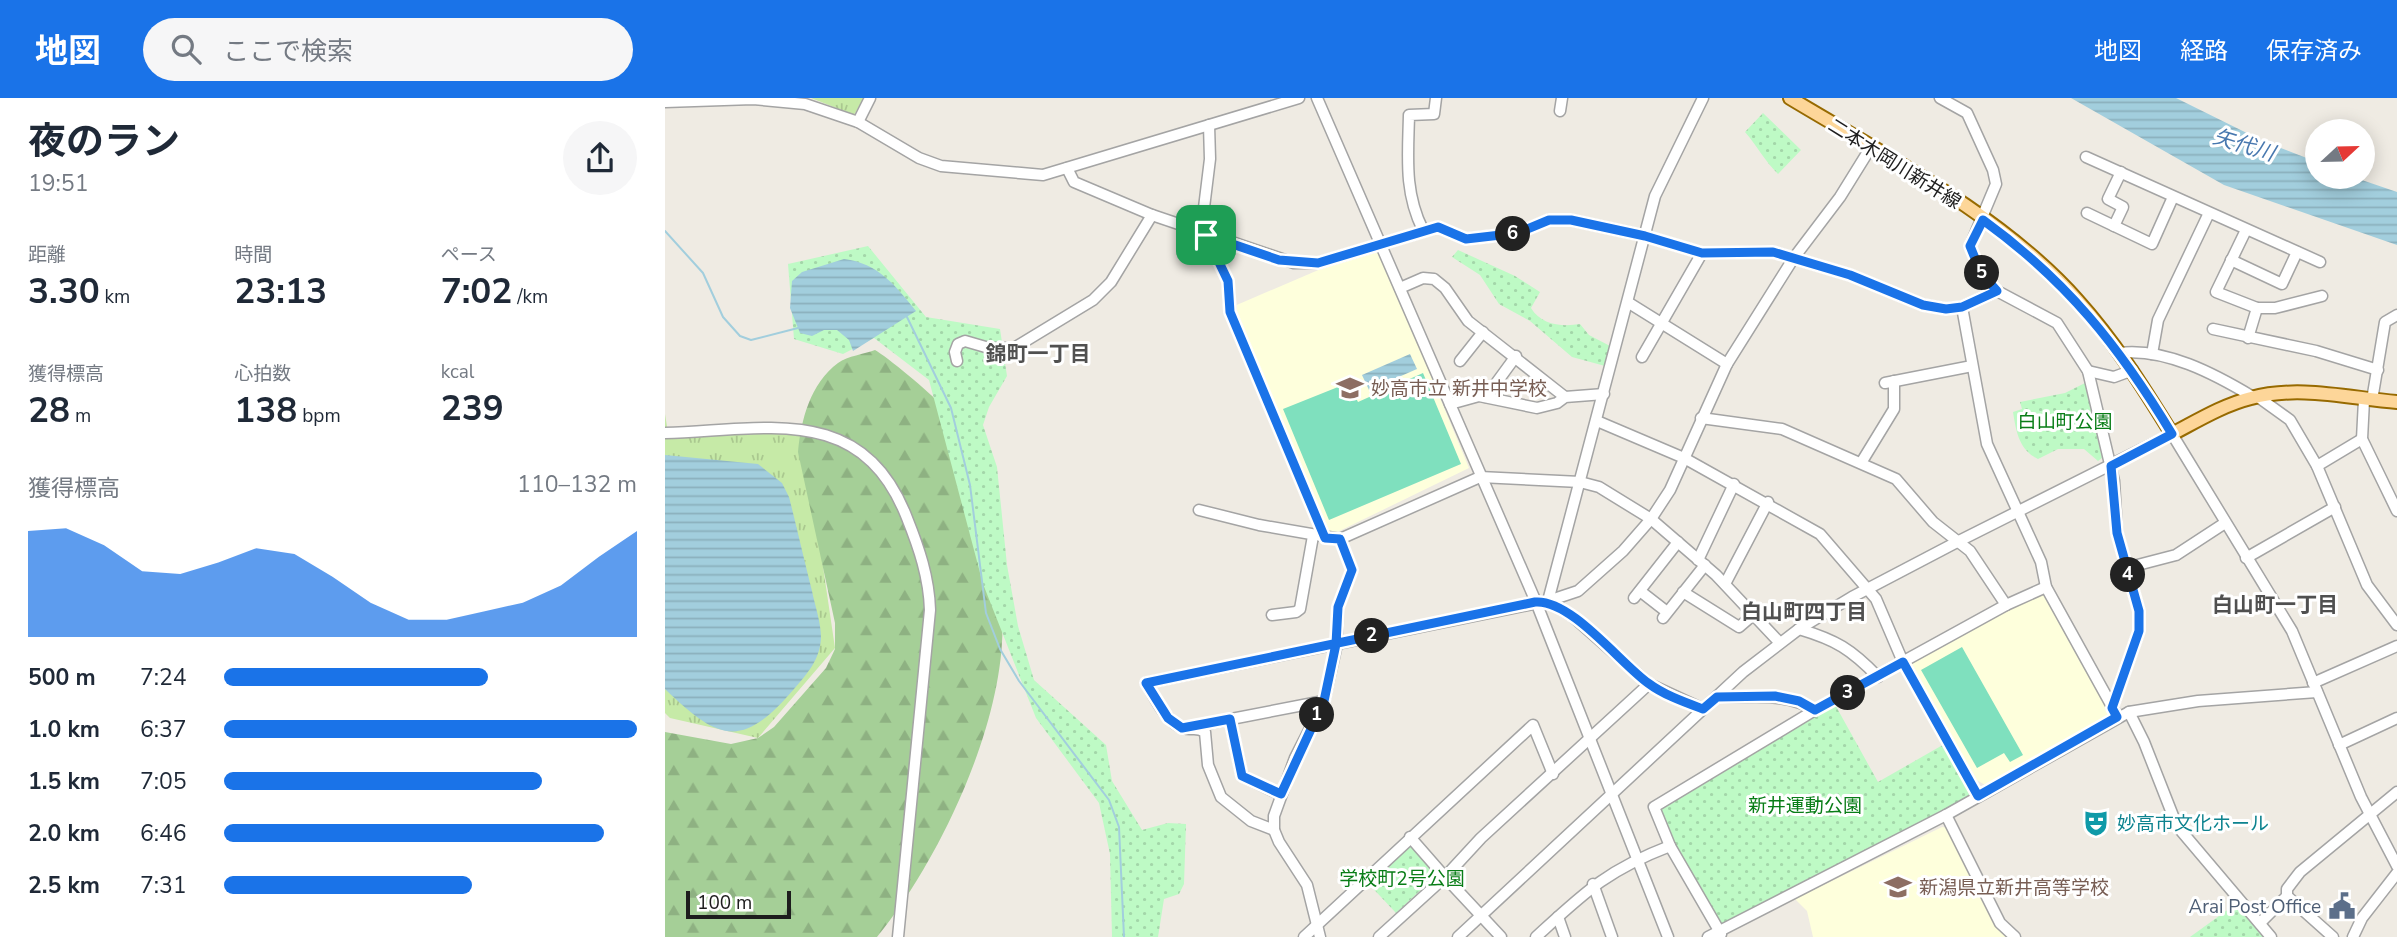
<!DOCTYPE html>
<html lang="ja">
<head>
<meta charset="utf-8">
<style>
	body { margin:0; font-family:"Nunito Sans","Noto Sans JP",sans-serif; background:#f6f6f7; color:#1f2937; height:100vh; display:flex; flex-direction:column; font-size:26px; white-space:nowrap }
	* { box-sizing:border-box; margin:0 }
	p { font-size:23px; color:#747a83 }
	.icon { flex:none; width:38px; height:38px; fill:none; stroke:currentColor; stroke-width:2; stroke-linecap:round; stroke-linejoin:round }
	.map { position:relative; flex:1; overflow:hidden }
	.panel { display:flex; flex-direction:column; background:#fff; width:665px }
	.panel>* { flex:none }
	.needle { width:46px; rotate:68deg }
	.tools { position:absolute; left:1640px; top:21px; display:grid; gap:14px }
	.tools a { display:grid; place-items:center; width:70px; height:70px; border-radius:50%; background:#fff; box-shadow:0 4px 18px #0003; font-size:35px }
	.scale { position:absolute; left:21px; bottom:18px; width:105px; box-sizing:border-box; padding-left:7px; border:4px solid #1d1d1d; border-top:0; font-size:19px; line-height:24px; white-space:nowrap; color:#1d1d1d; -webkit-text-stroke:5px #fff; paint-order:stroke }
	.pin { position:absolute; display:grid; place-items:center; width:60px; height:60px; color:#fff; margin:-30px; border-radius:14px; box-shadow:0 4px 10px #0006 }
	.km { position:absolute; width:35px; height:35px; margin:-18px; border-radius:50%; background:#222; color:#fff; font-size:19px; line-height:35px; text-align:center }
	.round { display:grid; place-items:center; flex:none; width:74px; height:74px; border-radius:37px; background:#f6f6f7 }
	.head { display:flex; align-items:center; justify-content:space-between; height:119px; padding:0 28px }
	h1 { font-size:38px; font-weight:700; line-height:52px }
	.figures { display:grid; grid-template-columns:repeat(3,1fr); gap:10px; height:119px; padding:7px 28px }
	.figures div { display:grid; align-content:center }
	.figures b { font-size:35px; font-weight:700 }
	.figures small { font-size:19px; font-weight:400 }
	.figures p { font-size:19px }
	.chart { height:196px; padding:14px 28px }
	.chart p { display:flex; justify-content:space-between }
	.chart svg { width:100%; height:126px; margin-top:7px; fill:#1a73e8; opacity:.7 }
	ul { padding:0 28px; list-style:none; font-size:23px }
	li { display:grid; grid-template-columns:112px 84px 1fr; align-items:center; height:52px }
	li i { height:18px; border-radius:9px; background:#1a73e8 }
	header { display:flex; align-items:center; gap:42px; box-sizing:border-box; height:98px; padding:0 35px; background:#1a73e8; color:#fff }
	header strong { font-size:33px }
	nav { display:flex; gap:38px; margin-inline-start:auto; font-size:24px }
	.search { width:490px; height:63px; background:#f6f6f7; display:flex; align-items:center; gap:18px; box-sizing:border-box; padding:0 24px; border-radius:38px; color:#747a83; font-size:26px }
	main { display:flex; flex:1; min-height:0 }
	.map>svg:first-child { display:block }
	.education { fill:#feffdc }
	.grass { fill:url(#grass-tufts) }
	.forest { fill:url(#forest-firs) }
	.park { fill:url(#park-dots) }
	.pitch { fill:#7fe0be }
	.water { fill:url(#water-rules) }
	.lines { fill:none; stroke-linecap:round; stroke-linejoin:round }
	.stream { stroke:#a2cedd; stroke-width:2 }
	.minor-casing { stroke:#a4a4a4; stroke-width:13 }
	.major-casing { stroke:#976a00; stroke-width:16 }
	.minor { stroke:#fff; stroke-width:10 }
	.major { stroke:#fdd699; stroke-width:12 }
	.route-casing { stroke:#fff; stroke-width:14 }
	.route { stroke:#1a73e8; stroke-width:9 }
	.labels { text-anchor:middle; stroke-width:6; stroke-linejoin:round; paint-order:stroke }
	.street-label { font-size:19px; fill:#1d1d1d; stroke:#fff }
	.education-label { font-size:19px; fill:#785e54; stroke:#fff; text-anchor:start }
	.park-label { font-size:19px; fill:#097d17; stroke:#fff }
	.culture-label { font-size:19px; fill:#0d838f; stroke:#fff; text-anchor:start }
	.service-label { font-size:19px; fill:#4e5e75; stroke:#fff; text-anchor:end }
	.water-label { font-size:21px; font-style:italic; fill:#4878af; stroke:#fff }
	.neighbourhood-label { font-size:21px; font-weight:bold; fill:#505050; stroke:#fff }
</style>
</head>
<body>
<header>
<strong>地図</strong>
<div class="search"><svg class="icon" aria-label="search" viewBox="0 0 24 24"><circle cx="10" cy="10" r="6"/><path d="M15 15l6 6"/></svg>ここで検索</div>
<nav><a>地図</a><a>経路</a><a>保存済み</a></nav>
</header>
<main>
<section class="panel">
<div class="head"><div><h1>夜のラン</h1><p>19:51</p></div><a class="round"><svg class="icon" aria-label="share" viewBox="0 0 24 24"><path d="M12 15V3M7 8l5-5 5 5M5 13v7h14v-7"/></svg></a></div>
<div class="figures">
<div><p>距離</p><b>3.30<small> km</small></b></div>
<div><p>時間</p><b>23:13</b></div>
<div><p>ペース</p><b>7:02<small> /km</small></b></div>
</div>
<div class="figures">
<div><p>獲得標高</p><b>28<small> m</small></b></div>
<div><p>心拍数</p><b>138<small> bpm</small></b></div>
<div><p>kcal</p><b>239</b></div>
</div>
<div class="chart"><p><span>獲得標高</span>110–132 m</p>
<svg viewBox="0 0 160 44" preserveAspectRatio="none"><path d="M0 44V7L10 6L20 12L30 21L40 22L50 18L60 13L70 15L80 23L90 32L100 38L110 38L120 35L130 32L140 26L150 16L160 7V44z"/></svg>
</div>
<ul>
<li><b>500 m</b>7:24<i style="width:64%"></i></li>
<li><b>1.0 km</b>6:37<i style="width:100%"></i></li>
<li><b>1.5 km</b>7:05<i style="width:77%"></i></li>
<li><b>2.0 km</b>6:46<i style="width:92%"></i></li>
<li><b>2.5 km</b>7:31<i style="width:60%"></i></li>
</ul>
</section>
<div class="map">
<svg width="1732" height="839" viewBox="0 0 1732 839">
	<defs>
		<pattern id="grass-tufts" width="24" height="20" patternUnits="userSpaceOnUse" patternTransform="scale(1.75)"><rect width="24" height="20" fill="#c6eaa7"/><path d="M3 7l-1-3M5 7V3M7 7l1-3M15 17l-1-3M17 17v-4M19 17l1-3" fill="none" stroke="#aac88f"/></pattern>
		<pattern id="forest-firs" width="22" height="20" patternUnits="userSpaceOnUse" patternTransform="scale(1.75)"><rect width="22" height="20" fill="#a5cf97"/><path d="M5 1l3.5 6h-7zM16 11l3.5 6h-7z" fill="#8eb182"/></pattern>
		<pattern id="park-dots" width="8" height="8" patternUnits="userSpaceOnUse" patternTransform="scale(1.75)"><rect width="8" height="8" fill="#befac5"/><path d="M2 2h.1M6 6h.1" fill="none" stroke="#a3d6a9" stroke-width="1.8" stroke-linecap="round"/></pattern>
		<pattern id="water-rules" width="6" height="5" patternUnits="userSpaceOnUse" patternTransform="scale(1.75)"><rect width="6" height="5" fill="#a2cedd"/><path d="M0 2.5h6" fill="none" stroke="#8bb0bd"/></pattern>
	</defs>
	<rect width="100%" height="100%" fill="#efebe3"/>
	<g class="education">
		<path d="M713 150 804 370 660 440 567 209 679 161Z"/>
		<path d="M1380 494 1449 617 1322 688 1308 680 1245 563 1333 513Z"/>
		<path d="M1277 729 1283 730 1330 828 1341 839H1148L1142 813 1130 801Z"/>
	</g>
	<g class="grass">
		<path d="M146 0H199L189 17Z"/>
		<path d="M0 316 3 334 138 333 170 550 93 640 5 620 0 615Z"/>
	</g>
	<path class="forest" d="M210 252C221 258 267 296 275 306 284 317 297 374 302 392 313 426 329 463 335 498 352 602 277 760 212 839H0V634L66 646 93 640 109 629 161 570 170 551V525L133 354C136 322 145 286 173 265 183 258 199 256 210 252Z"/>
	<g class="park">
		<path d="M1098 15 1136 52 1113 76C1099 62 1093 49 1080 34Z"/>
		<path d="M203 148 261 219 335 231 342 278 324 309 318 327 332 369 342 467 353 528 369 582 441 647 447 683 477 732 503 725 521 726 519 786 514 796 499 801 493 839H447L445 756 434 705 371 620 318 486 264 282 209 240 178 256 129 241 123 166Z"/>
		<path d="M793 152 850 178 875 194 866 210C876 227 897 229 915 226L924 237 945 248 940 268 907 259 865 223 834 206 815 177 787 159Z"/>
		<path d="M1420 285 1437 360 1433 363 1419 351H1393L1373 361C1354 352 1351 333 1348 314L1357 311 1355 304 1400 295Z"/>
		<path d="M1168 603 1213 684 1283 644 1313 698 1054 833 989 709Z"/>
		<path d="M745 742 775 774 731 815 701 783Z"/>
		<path d="M1572 805 1601 839H1525Z"/>
	</g>
	<g class="pitch">
		<path d="M758 275 796 366 664 422 618 311 683 285 693 304Z"/>
		<path d="M1297 549 1358 657 1345 664 1339 655 1312 670 1256 572Z"/>
	</g>
	<g class="water">
		<path d="M1406 0H1511L1600 44 1652 64V79H1688L1732 94V147L1559 87Z"/>
		<path d="M179 161C213 165 231 188 251 213L188 253 184 242 172 232H159L147 238 135 235 125 210 127 183 137 174Z"/>
		<path d="M745 256 752 271 704 292 697 277Z"/>
		<path d="M0 357 93 366 117 385 124 399C132 430 139 462 147 493 150 508 156 524 156 540 155 561 143 575 129 591 77 652 54 643 0 591Z"/>
	</g>
	<g class="lines">
		<g class="stream">
			<path d="M0 133 38 175 58 219 75 238 86 242 133 230"/>
			<path d="M242 219 286 310 305 387 321 515 335 551 354 583 444 702 454 729 459 839"/>
		</g>
		<defs>
			<g id="minor">
				<path d="M652 0 871 504 1003 839"/>
				<path d="M1275 0 1302 15 1328 72 1331 86 1305 148 1316 175 1332 193 1392 225 1423 273 1449 383 1452 435 1474 513V533L1447 610"/>
				<path d="M0 4 88 1 140 6 193 24 254 60 276 68 378 77 634 0"/>
				<path d="M895 13 897 0"/>
				<path d="M193 24 205 0"/>
				<path d="M1421 59 1655 164"/>
				<path d="M402 70 409 84 487 117 629 165H653L773 129 801 141 853 135 884 122H906L980 138 1037 155 1108 154 1185 177 1258 207 1281 211 1297 209 1332 193"/>
				<path d="M1422 115 1487 146 1508 99"/>
				<path d="M1449 128 1458 109 1443 101 1456 74"/>
				<path d="M758 132C739 94 743 59 744 17L769 16 771 0"/>
				<path d="M1581 132 1551 194 1592 210 1583 240"/>
				<path d="M536 134 545 61 544 27"/>
				<path d="M541 137 563 183 565 214 660 440"/>
				<path d="M1566 162 1617 186 1632 154"/>
				<path d="M735 190 758 180 769 181 780 190 803 223 900 299"/>
				<path d="M964 205 1062 266"/>
				<path d="M1297 209 1322 346 1376 464 1381 489 1449 612"/>
				<path d="M1592 210H1610L1657 198"/>
				<path d="M1548 231 1651 253 1713 272"/>
				<path d="M1454 255C1499 249 1550 276 1588 299"/>
				<path d="M1487 256 1493 222 1544 115"/>
				<path d="M977 259 1037 155"/>
				<path d="M292 263 290 254 293 246 300 243 324 250H349L428 202 446 184 487 117"/>
				<path d="M795 263 818 234"/>
				<path d="M1423 273 1449 279 1468 272"/>
				<path d="M1220 285 1307 268"/>
				<path d="M821 299 851 258"/>
				<path d="M1593 299 1625 322 1652 368 1702 487 1732 527"/>
				<path d="M1699 302 1697 341 1732 413"/>
				<path d="M1707 302 1720 224 1732 217"/>
				<path d="M785 306 814 298 872 310 892 305 900 299 939 296"/>
				<path d="M1036 320 1117 331 1231 381 1268 424 1305 453 1341 507"/>
				<path d="M932 323 1019 360 1155 436 1211 501 1238 564 1313 698"/>
				<path d="M0 335C101 332 197 304 242 420 254 450 264 479 265 512L233 839"/>
				<path d="M1196 365 1229 311V283"/>
				<path d="M1652 368 1697 341"/>
				<path d="M534 412 594 427 675 441 815 379 915 384 934 389 986 421 1051 477 1115 545"/>
				<path d="M1581 460 1670 409"/>
				<path d="M1033 462 1069 386"/>
				<path d="M1461 470 1511 457 1560 425"/>
				<path d="M1060 486 1103 404"/>
				<path d="M975 493 1002 514"/>
				<path d="M1018 494 1074 529 1088 517"/>
				<path d="M969 500 1013 444"/>
				<path d="M883 503 990 98 1038 0"/>
				<path d="M883 503 907 518 984 586 1038 611"/>
				<path d="M607 517 631 514 635 511 648 438"/>
				<path d="M998 520 1040 467"/>
				<path d="M1134 531C1171 542 1186 551 1213 579"/>
				<path d="M1648 585 1732 548"/>
				<path d="M1052 599C1088 601 1118 593 1150 612"/>
				<path d="M1464 614 1479 644 1512 728 1606 839"/>
				<path d="M565 621 577 678 616 697"/>
				<path d="M530 628 659 603"/>
				<path d="M1674 647 1732 620"/>
				<path d="M1281 717 1335 825 1350 839"/>
				<path d="M609 732 586 723 556 699 543 667 540 634C530 628 528 633 518 630 501 625 490 599 481 585L883 503 913 493 958 453 986 421 1005 392 1062 266 1128 161 1175 99 1206 49"/>
				<path d="M745 739 780 779 816 740 984 586"/>
				<path d="M1005 748 989 709 1150 612 1341 507 1381 489"/>
				<path d="M928 786 947 839"/>
				<path d="M1622 798 1668 839"/>
				<path d="M893 819 900 839"/>
				<path d="M1595 825 1622 798V791L1635 774 1732 694"/>
				<path d="M639 839 868 627 888 676"/>
				<path d="M655 839 642 787 614 744 609 732V718L630 660 659 603 672 546 673 509 687 472 675 441"/>
				<path d="M714 839 780 779 836 839"/>
				<path d="M793 839 1078 574 1134 531 1187 499 1292 444 1507 336 1627 533 1696 699 1732 768"/>
				<path d="M871 839C919 795 942 772 1005 748L1056 836"/>
				<path d="M1043 839 1281 717 1464 614 1533 603 1652 594"/>
				<path d="M1688 839 1697 820 1732 775"/>
			</g>
			<path id="major" d="M1125 0C1218 56 1340 120 1412 202 1449 243 1478 289 1507 336 1532 323 1558 307 1586 300 1633 287 1684 300 1732 304"/>
		</defs>
		<use href="#minor" class="minor-casing"/>
		<use href="#major" class="major-casing"/>
		<use href="#minor" class="minor"/>
		<use href="#major" class="major"/>
	</g>
	<g class="lines">
		<defs>
			<path id="route" d="M541 137 563 183 565 214 660 440 675 441 687 472 673 509 671 546 659 603 616 696 577 678 565 621 517 630 503 620 481 585 870 504C906 501 954 564 983 585 999 597 1019 604 1038 611L1052 599 1110 598 1134 603 1150 612 1238 564 1313 698 1452 619 1447 610 1474 533V513L1452 435 1446 368 1507 336C1454 248 1402 183 1318 122L1305 148 1316 175 1332 193 1297 209 1281 211 1258 207 1185 177 1108 154 1037 155 980 138 906 122H884L853 135 801 141 773 129 653 165 614 162 541 137"/>
		</defs>
		<use href="#route" class="route-casing"/>
		<use href="#route" class="route"/>
	</g>
	<defs>
		<symbol id="school-bare" viewBox="-9 -9 18 18"><path d="M0-5L7-2L0 1L-7-2ZM-4 1L0 2.5L4 1V4Q0 6-4 4Z" fill="#8d6e63" stroke="#fff" stroke-width="2.5" paint-order="stroke"/></symbol>
		<symbol id="theatre-bare" viewBox="-9 -9 18 18"><path d="M-5-5.5Q0-4 5-5.5V0Q5 5 0 6Q-5 5-5 0ZM-3.3-2.5H-1v1.5H-3.3ZM1-2.5H3.3v1.5H1ZM-2.8 1Q0 5.5 2.8 1Z" fill="#0f9aa8" stroke="#fff" stroke-width="2.5" paint-order="stroke"/></symbol>
		<symbol id="civic-bare" viewBox="-9 -9 18 18"><path d="M-.6-6.5H3V-4.5H.6V-3L4-1V1h2V6H-6V1h2V-1L-.6-3ZM-1.2 2.5V6h2.4V2.5Z" fill="#5c6f8a" stroke="#fff" stroke-width="2.5" paint-order="stroke"/></symbol>
	</defs>
	<g fill-rule="evenodd">
		<use href="#school-bare" x="666" y="271" width="38" height="38"/>
		<use href="#theatre-bare" x="1412" y="706" width="38" height="38"/>
		<use href="#school-bare" x="1214" y="770" width="38" height="38"/>
		<use href="#civic-bare" x="1658" y="789" width="38" height="38"/>
	</g>
	<g class="labels">
		<g class="street-label">
			<text transform="translate(1230 65) rotate(32)" y="7">二本木岡川新井線</text>
		</g>
		<g class="education-label">
			<text x="706" y="297">妙高市立 新井中学校</text>
			<text x="1254" y="796">新潟県立新井高等学校</text>
		</g>
		<g class="park-label">
			<text x="1400" y="330">白山町公園</text>
			<text x="1140" y="714">新井運動公園</text>
			<text x="737" y="787">学校町2号公園</text>
		</g>
		<g class="culture-label">
			<text x="1452" y="732">妙高市文化ホール</text>
		</g>
		<g class="service-label">
			<text x="1656" y="815">Arai Post Office</text>
		</g>
		<g class="water-label">
			<text transform="translate(1579 47) rotate(17)" y="7">矢代川</text>
		</g>
		<g class="neighbourhood-label">
			<text x="373" y="263">錦町一丁目</text>
			<text x="1610" y="514">白山町一丁目</text>
			<text x="1139" y="521">白山町四丁目</text>
		</g>
	</g>
</svg>
<div class="tools">
<a><svg class="needle" viewBox="-14 -14 28 28"><path d="M0-13l5 13h-10z" fill="#e53935"/><path d="M0 13l5-13h-10z" fill="#747a83"/></svg></a>
</div>
<div class="scale">100 m</div>
<div class="pin" style="left:541px;top:137px;background:#1e9e55"><svg class="icon" aria-label="arrive" viewBox="0 0 24 24"><path d="M6 21V4h12l-3 4 3 4H6"/></svg></div>
<b class="km" style="left:652px;top:617px">1</b>
<b class="km" style="left:707px;top:538px">2</b>
<b class="km" style="left:1183px;top:595px">3</b>
<b class="km" style="left:1463px;top:477px">4</b>
<b class="km" style="left:1317px;top:175px">5</b>
<b class="km" style="left:848px;top:136px">6</b>
</div>
</main>
</body>
</html>
